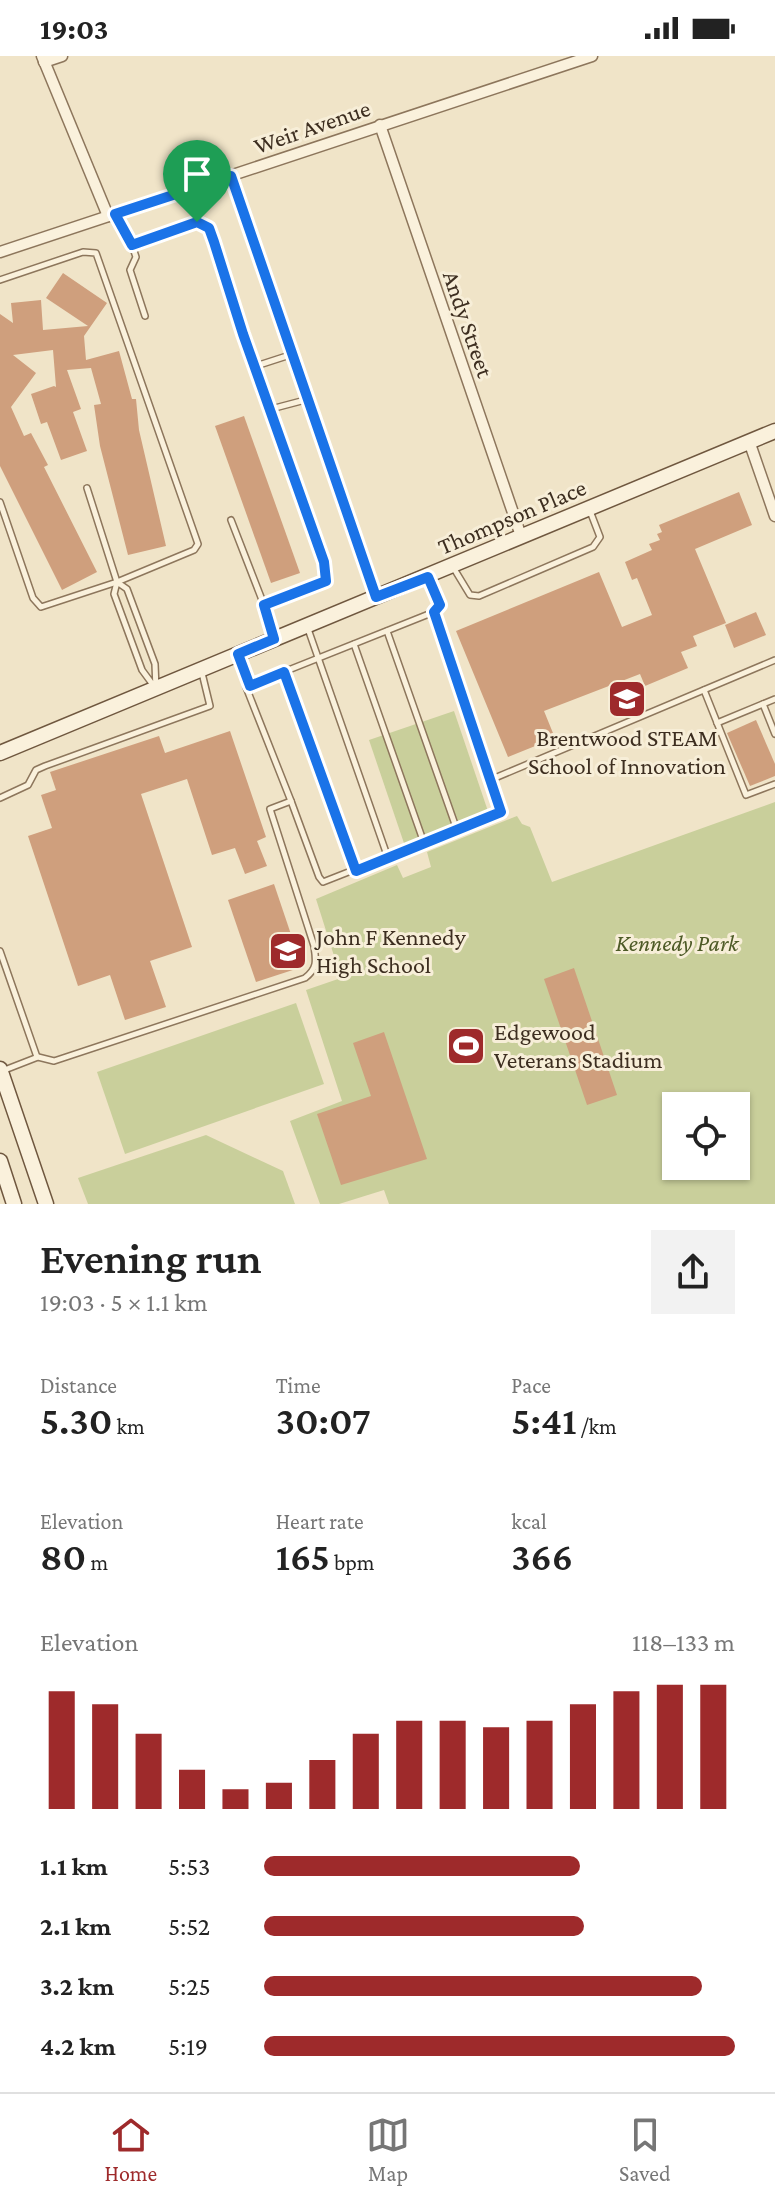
<!DOCTYPE html>
<html lang="en">
<head>
<meta charset="utf-8">
<style>
	body { margin:0; font-family:"Crimson Pro",serif; background:#f2f2f2; color:#222; height:100vh; display:flex; flex-direction:column; font-size:30px; white-space:nowrap }
	* { box-sizing:border-box; margin:0 }
	p { font-size:26px; color:#767676 }
	.icon { flex:none; width:44px; height:44px; fill:none; stroke:currentColor; stroke-width:2; stroke-linecap:round; stroke-linejoin:round }
	.map { position:relative; height:1148px; overflow:hidden }
	.sheet { display:flex; flex-direction:column; background:#fff; flex:1 }
	.sheet>* { flex:none }
	.controls { position:absolute; left:662px; top:1036px; display:grid; gap:16px }
	.controls a { display:grid; place-items:center; width:88px; height:88px; border-radius:0px; background:#fff; box-shadow:0 2px 6px #0004; font-size:40px }
	.pin { position:absolute; display:grid; place-items:center; width:68px; height:68px; color:#fff; margin:-82px -34px; border-radius:50% 50% 50% 0; rotate:-45deg; box-shadow:0 0 8px #0007 }
	.pin .icon { rotate:45deg }
	.round { display:grid; place-items:center; flex:none; width:84px; height:84px; border-radius:0px; background:#f2f2f2 }
	.head { display:flex; align-items:center; justify-content:space-between; height:136px; padding:0 40px }
	h1 { font-size:44px; font-weight:600; line-height:60px }
	.stats { display:grid; grid-template-columns:repeat(3,1fr); gap:12px; height:136px; padding:8px 40px }
	.stats div { display:grid; align-content:center }
	.stats b { font-size:40px; font-weight:600 }
	.stats small { font-size:22px; font-weight:400 }
	.stats p { font-size:22px }
	.chart { height:224px; padding:16px 40px }
	.chart p { display:flex; justify-content:space-between }
	.chart svg { width:100%; height:144px; margin-top:8px; stroke:#9e2a2b; stroke-width:6 }
	ul { padding:0 40px; list-style:none; font-size:26px }
	li { display:grid; grid-template-columns:128px 96px 1fr; align-items:center; height:60px }
	li i { height:20px; border-radius:10px; background:#9e2a2b }
	.status { display:flex; justify-content:space-between; align-items:center; height:56px; padding:0 40px; background:#fff; direction:ltr }
	.status svg { height:22px; fill:currentColor }
	.tab-bar { display:flex; justify-content:space-around; align-items:center; height:112px; border-top:2px solid #e0e0e0; background:#fff; font-size:22px; color:#767676 }
	.tab-bar a { display:grid; justify-items:center; gap:4px }
	.tab-bar .on { color:#9e2a2b }
	.map>svg:first-child { display:block }
	.green { fill:#c9cf9b; fill-rule:evenodd }
	.building { fill:#cf9f7d }
	.lines { fill:none; stroke-linecap:round; stroke-linejoin:round }
	.lane-casing { stroke:#8d765c; stroke-width:8 }
	.street-casing { stroke:#8d765c; stroke-width:13 }
	.secondary-casing { stroke:#6f573f; stroke-width:17 }
	.lane { stroke:#faf1dc; stroke-width:5 }
	.street { stroke:#faf1dc; stroke-width:10 }
	.secondary { stroke:#faf1dc; stroke-width:14 }
	.route-casing { stroke:#fff; stroke-width:16 }
	.route { stroke:#1a73e8; stroke-width:10 }
	.labels { text-anchor:middle; stroke-width:6; stroke-linejoin:round; paint-order:stroke }
	.street-label { font-size:24px; fill:#3d2e20; stroke:#f7eed8 }
	.poi-label { font-size:24px; fill:#3d2e20; stroke:#f7eed8; text-anchor:start }
	.park-label { font-size:24px; font-style:italic; fill:#4d5a26; stroke:#f7eed8 }
</style>
</head>
<body>
<div class="status"><b>19:03</b><svg viewBox="0 0 49 12"><path d="M0 12V9h3v3zM5 12V6h3v6zM10 12V3h3v9zM15 12V0h3v12zM26 1h20v11H26zM47 4h2v5h-2z"/></svg></div>
<div class="map">
<svg width="775" height="1148" viewBox="0 0 775 1148">
	<rect width="100%" height="100%" fill="#f0e4c8"/>
	<g class="green">
		<path d="M454 655 492 767 407 796 369 684Z"/>
		<path d="M775 746V1148H389L384 1134 339 1148H320L290 1065 342 1045 306 934 341 922 316 843 397 809 403 822 431 811 427 796 517 760 522 768 530 771 552 826ZM676 1050H736V1110H676Z"/>
		<path d="M296 947 324 1028 125 1098 97 1016Z"/>
		<path d="M206 1079 283 1115 295 1148H88L78 1122Z"/>
	</g>
	<g class="building">
		<path d="M63 217 107 247 84 280 86 304 119 295 132 343H136L139 374 166 490 128 499 100 390 94 349 101 348 91 312 67 314 81 353 73 356 87 395 61 404 47 366 41 368 31 338 54 330 56 331 53 294 13 299 36 317 11 351 24 380 31 377 48 409 44 411 97 516 62 534 0 410V258L13 267 11 247 41 244 43 274 88 270 46 242Z"/>
		<path d="M244 360 300 517 271 527 215 370Z"/>
		<path d="M739 436 752 469 695 493 726 567 693 580 697 590 681 596 688 612 645 630 640 618 544 655 555 682 508 701 456 575 599 516 622 571 652 559 637 522 632 524 625 506 652 494 649 488 660 484 657 478 662 476 659 469Z"/>
		<path d="M756 556 766 579 734 592 725 569Z"/>
		<path d="M756 664 775 708V720L750 730 727 677Z"/>
		<path d="M230 675 266 781 257 785 267 810 245 818 235 792 212 799 187 723 141 738 192 891 150 905 166 951 125 964 110 919 78 930 28 780 52 772 41 739 56 734 50 716 159 680 165 697Z"/>
		<path d="M274 828 302 911 256 926 228 844Z"/>
		<path d="M574 912 617 1039 587 1049 544 923Z"/>
		<path d="M384 976 427 1103 341 1129 317 1058 371 1040 353 987Z"/>
	</g>
	<g class="lines">
		<defs>
			<g id="lane">
				<path d="M116 159 132 189 197 166 209 172 256 310 293 298"/>
				<path d="M132 189 136 201 130 214 145 260"/>
				<path d="M0 224 83 196 96 197 198 488 194 494 117 526 41 551 33 542 0 446"/>
				<path d="M256 310 271 353"/>
				<path d="M87 432 117 526"/>
				<path d="M231 464 264 549"/>
				<path d="M453 511 470 539 479 540 593 491 600 481 590 455"/>
				<path d="M117 526 127 533 155 608 156 633 142 614 114 538Z"/>
				<path d="M307 570 388 802"/>
				<path d="M387 575 457 774"/>
				<path d="M274 582 264 549 326 525 324 506 271 353 309 343"/>
				<path d="M354 588 424 787"/>
				<path d="M238 599 250 630"/>
				<path d="M284 616 356 815"/>
				<path d="M704 634 746 739 775 728"/>
				<path d="M763 648 775 678"/>
				<path d="M717 667 775 643"/>
				<path d="M490 724 775 604"/>
				<path d="M0 742 28 729 36 714 45 710 210 650 202 617"/>
				<path d="M291 745 246 631 434 556"/>
				<path d="M0 895 37 1001"/>
				<path d="M2 1015 38 1001 54 1005 305 922C318 912 316 904 314 890L270 753 291 745 319 821 323 826 501 756 434 556 440 549 428 521"/>
			</g>
			<g id="street">
				<path d="M42 0 108 160"/>
				<path d="M44 6 62 0"/>
				<path d="M380 69 521 480"/>
				<path d="M231 120 376 541"/>
				<path d="M0 196 592 0"/>
				<path d="M749 385 775 460"/>
			</g>
			<g id="secondary">
				<path d="M0 697 775 375"/>
				<path d="M0 1013 46 1148"/>
				<path d="M0 1105 14 1148"/>
			</g>
		</defs>
		<use href="#lane" class="lane-casing"/>
		<use href="#street" class="street-casing"/>
		<use href="#secondary" class="secondary-casing"/>
		<use href="#lane" class="lane"/>
		<use href="#street" class="street"/>
		<use href="#secondary" class="secondary"/>
	</g>
	<g class="lines">
		<defs>
			<path id="route" d="M231 120 376 541 428 521 440 549 434 556 501 756 356 815 284 616 250 630 238 598 274 583 264 549 326 525 324 506 243 278 214 186 209 172 197 166 132 189 115 158Z"/>
		</defs>
		<use href="#route" class="route-casing"/>
		<use href="#route" class="route"/>
	</g>
	<defs>
		<symbol id="school-square" viewBox="-11 -11 22 22"><rect x="-9" y="-9" width="18" height="18" rx="4" fill="#9e2a2b" stroke="#f7eed8"/><path d="M0-5L7-2L0 1L-7-2ZM-4 1L0 2.5L4 1V4Q0 6-4 4Z" fill="#fff"/></symbol>
		<symbol id="stadium-square" viewBox="-11 -11 22 22"><rect x="-9" y="-9" width="18" height="18" rx="4" fill="#9e2a2b" stroke="#f7eed8"/><path d="M0-5a6.5 5 0 1 0 0 10a6.5 5 0 1 0 0-10ZM-3.5-1.8h7v3.6h-7Z" fill="#fff"/></symbol>
	</defs>
	<g fill-rule="evenodd">
		<use href="#school-square" x="605" y="621" width="44" height="44"/>
		<use href="#school-square" x="266" y="873" width="44" height="44"/>
		<use href="#stadium-square" x="444" y="968" width="44" height="44"/>
	</g>
	<g class="labels">
		<g class="street-label">
			<text transform="translate(312 71) rotate(-19)" y="8">Weir Avenue</text>
			<text transform="translate(468 268) rotate(71)" y="8">Andy Street</text>
			<text transform="translate(512 461) rotate(-23)" y="8">Thompson Place</text>
		</g>
		<g class="poi-label">
			<text x="627" y="690" text-anchor="middle">Brentwood STEAM<tspan x="627" dy="28">School of Innovation</tspan></text>
			<text x="316" y="889">John F Kennedy<tspan x="316" dy="28">High School</tspan></text>
			<text x="494" y="984">Edgewood<tspan x="494" dy="28">Veterans Stadium</tspan></text>
		</g>
		<g class="park-label">
			<text x="677" y="895">Kennedy Park</text>
		</g>
	</g>
</svg>
<div class="controls">
<a><svg class="icon" aria-label="locate" viewBox="0 0 24 24"><circle cx="12" cy="12" r="6"/><path d="M12 2v4M12 18v4M2 12h4M18 12h4"/></svg></a>
</div>
<div class="pin" style="left:197px;top:166px;background:#1e9e55"><svg class="icon" aria-label="arrive" viewBox="0 0 24 24"><path d="M6 21V4h12l-3 4 3 4H6"/></svg></div>
</div>
<section class="sheet">
<div class="head"><div><h1>Evening run</h1><p>19:03 · 5 × 1.1 km</p></div><a class="round"><svg class="icon" aria-label="share" viewBox="0 0 24 24"><path d="M12 15V3M7 8l5-5 5 5M5 13v7h14v-7"/></svg></a></div>
<div class="stats">
<div><p>Distance</p><b>5.30<small> km</small></b></div>
<div><p>Time</p><b>30:07</b></div>
<div><p>Pace</p><b>5:41<small> /km</small></b></div>
</div>
<div class="stats">
<div><p>Elevation</p><b>80<small> m</small></b></div>
<div><p>Heart rate</p><b>165<small> bpm</small></b></div>
<div><p>kcal</p><b>366</b></div>
</div>
<div class="chart"><p><span>Elevation</span>118–133 m</p>
<svg viewBox="0 0 160 44" preserveAspectRatio="none"><path d="M5 44V8M15 44V12M25 44V21M35 44V32M45 44V38M55 44V36M65 44V29M75 44V21M85 44V17M95 44V17M105 44V19M115 44V17M125 44V12M135 44V8M145 44V6M155 44V6"/></svg>
</div>
<ul>
<li><b>1.1 km</b>5:53<i style="width:67%"></i></li>
<li><b>2.1 km</b>5:52<i style="width:68%"></i></li>
<li><b>3.2 km</b>5:25<i style="width:93%"></i></li>
<li><b>4.2 km</b>5:19<i style="width:100%"></i></li>
</ul>
</section>
<nav class="tab-bar">
<a class="on"><svg class="icon" aria-label="home" viewBox="0 0 24 24"><path d="M3 11l9-7 9 7M6 9v11h12V9"/></svg>Home</a>
<a><svg class="icon" aria-label="map" viewBox="0 0 24 24"><path d="M3 6l6-2 6 2 6-2v14l-6 2-6-2-6 2zM9 4v14M15 6v14"/></svg>Map</a>
<a><svg class="icon" aria-label="saved" viewBox="0 0 24 24"><path d="M7 4h10v16l-5-4-5 4z"/></svg>Saved</a>
</nav>
</body>
</html>
